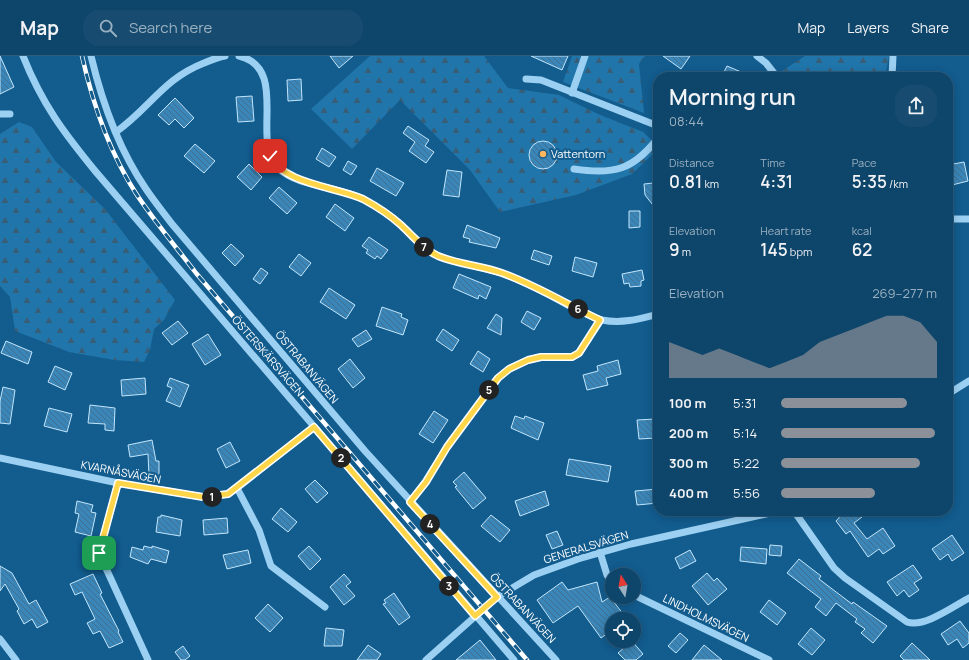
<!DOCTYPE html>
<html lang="en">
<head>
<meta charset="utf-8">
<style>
	body { margin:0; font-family:Manrope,sans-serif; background:#174c70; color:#f1f3f6; height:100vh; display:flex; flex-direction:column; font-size:15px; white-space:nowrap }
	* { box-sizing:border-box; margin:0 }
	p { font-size:13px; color:#9bb1c1 }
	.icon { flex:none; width:22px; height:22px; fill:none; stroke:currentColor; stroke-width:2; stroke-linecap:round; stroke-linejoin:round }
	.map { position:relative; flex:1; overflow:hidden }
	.details { position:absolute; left:653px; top:16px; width:300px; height:444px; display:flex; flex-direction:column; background:#0e456a; border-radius:16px; box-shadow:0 2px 10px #0003,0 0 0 1px #2e5d7e }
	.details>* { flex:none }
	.needle { width:26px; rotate:349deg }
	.tools { position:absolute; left:605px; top:512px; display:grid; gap:8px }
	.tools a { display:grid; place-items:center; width:36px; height:36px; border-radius:50%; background:#0e456a; box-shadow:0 2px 10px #0003,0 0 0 1px #2e5d7e; font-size:20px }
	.pin { position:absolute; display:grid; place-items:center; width:34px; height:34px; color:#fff; margin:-17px; border-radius:8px; box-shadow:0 2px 6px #0006 }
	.km { position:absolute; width:20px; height:20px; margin:-10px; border-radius:50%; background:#222; color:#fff; font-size:11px; line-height:20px; text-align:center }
	.round { display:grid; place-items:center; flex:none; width:42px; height:42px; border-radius:16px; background:#174c70 }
	.overview { display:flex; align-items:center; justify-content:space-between; height:68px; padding:0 16px }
	h1 { font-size:22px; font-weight:600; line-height:30px }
	.figures { display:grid; grid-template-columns:repeat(3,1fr); gap:6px; height:68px; padding:4px 16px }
	.figures div { display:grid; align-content:center }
	.figures b { font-size:17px; font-weight:600 }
	.figures small { font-size:11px; font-weight:400 }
	.figures p { font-size:11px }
	.chart { height:112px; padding:8px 16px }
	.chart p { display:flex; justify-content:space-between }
	.chart svg { width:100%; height:72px; margin-top:4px; fill:#8c9099; opacity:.7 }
	ul { padding:0 16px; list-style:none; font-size:13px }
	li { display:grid; grid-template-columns:64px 48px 1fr; align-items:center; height:30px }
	li i { height:10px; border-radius:5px; background:#8c9099 }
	header { display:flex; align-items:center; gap:24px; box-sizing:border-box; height:56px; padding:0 20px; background:#0e456a; border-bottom:1px solid #2e5d7e }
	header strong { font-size:19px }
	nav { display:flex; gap:22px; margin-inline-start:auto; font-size:14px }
	.search { width:280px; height:36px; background:#174c70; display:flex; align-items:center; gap:10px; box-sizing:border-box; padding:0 14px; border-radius:16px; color:#9bb1c1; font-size:15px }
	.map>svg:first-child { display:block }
	.forest { fill:url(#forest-firs) }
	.building { fill:url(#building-back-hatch); stroke:#c2e6fd }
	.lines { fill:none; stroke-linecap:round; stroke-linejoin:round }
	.minor { stroke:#9bd0f2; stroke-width:7 }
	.rail-casing { stroke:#fff; stroke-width:4.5 }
	.rail { stroke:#125c8e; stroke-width:3; stroke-dasharray:9; stroke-linecap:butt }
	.route-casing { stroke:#fff; stroke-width:8 }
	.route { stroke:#ffd54a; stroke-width:5 }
	.poi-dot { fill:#ffb65c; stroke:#125c8e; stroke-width:1.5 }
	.labels { text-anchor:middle; stroke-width:4; stroke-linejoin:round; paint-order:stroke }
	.poi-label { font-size:11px; fill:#fff; stroke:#125c8e; text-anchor:start }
	.street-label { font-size:11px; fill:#fff; stroke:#125c8e }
</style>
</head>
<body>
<header>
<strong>Map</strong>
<div class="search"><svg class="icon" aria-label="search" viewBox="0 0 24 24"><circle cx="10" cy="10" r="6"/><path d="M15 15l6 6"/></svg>Search here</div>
<nav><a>Map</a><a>Layers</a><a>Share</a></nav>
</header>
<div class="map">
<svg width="969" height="604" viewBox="0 0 969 604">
	<defs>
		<pattern id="forest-firs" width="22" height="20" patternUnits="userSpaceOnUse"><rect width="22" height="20" fill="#2075ab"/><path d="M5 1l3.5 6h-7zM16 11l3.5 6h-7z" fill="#385e77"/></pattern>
		<pattern id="building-back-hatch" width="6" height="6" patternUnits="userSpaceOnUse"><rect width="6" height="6" fill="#3a86b8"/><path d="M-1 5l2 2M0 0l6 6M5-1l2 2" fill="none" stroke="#416f8d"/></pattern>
	</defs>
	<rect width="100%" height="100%" fill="#125c8e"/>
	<g class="forest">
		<path d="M370 0H484L508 32 559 39 598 58 643 76 658 90V93L632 118 576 139 500 156 470 114 400 44 352 93 311 53Z"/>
		<path d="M572 0H645L639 8 644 57 563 26Z"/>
		<path d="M805 0H889L885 21H784L782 15Z"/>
		<path d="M19 66 32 71 56 106 105 153 175 244 164 264 154 273 150 294 144 306 114 304 69 296 15 275 10 241 0 230V78Z"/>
	</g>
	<g class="building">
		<path d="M0 0 14 31 0 38Z"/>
		<path d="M330 0H353L339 12Z"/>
		<path d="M531 0H568L562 14Z"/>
		<path d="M663 0H690L681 13Z"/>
		<path d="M727 10 753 21H731L723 18Z"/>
		<path d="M301 23 302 44 288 45 287 24Z"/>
		<path d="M252 40 254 65 238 66 236 41Z"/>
		<path d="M175 42 194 62 184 72 175 63 169 69 158 59Z"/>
		<path d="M408 70 429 84 425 90 434 96 426 107 409 95 415 86 403 77Z"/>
		<circle cx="543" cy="99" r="14"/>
		<path d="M195 88 215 105 204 117 184 100Z"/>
		<path d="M322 92 336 101 329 111 316 103Z"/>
		<path d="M348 105 357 110 351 119 343 114Z"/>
		<path d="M964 106 968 125 952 129 948 109Z"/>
		<path d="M249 108 262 121 251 134 237 121Z"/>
		<path d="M377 112 404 127 396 140 370 125Z"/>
		<path d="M447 114 462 116 459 141 443 139Z"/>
		<path d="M653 127 656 153 645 139 644 128Z"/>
		<path d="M279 131 297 147 287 158 269 142Z"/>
		<path d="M335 148 354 162 345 175 326 161Z"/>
		<path d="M629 155H640V171L629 172Z"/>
		<path d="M467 169 500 182 496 192 469 186 470 183 463 181Z"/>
		<path d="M369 181 388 194 381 203 377 200 375 203 366 197 368 194 362 190Z"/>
		<path d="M231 188 244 200 235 210 222 197Z"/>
		<path d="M534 194 552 200 549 209 531 203Z"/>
		<path d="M299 198 311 207 301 220 289 211Z"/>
		<path d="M575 201 597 207 593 221 572 215Z"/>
		<path d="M261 212 268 217 260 228 253 223Z"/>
		<path d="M642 214 644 224 641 225V230L630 231 629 227 624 228 622 218Z"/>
		<path d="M459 218 491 231 486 243 479 239 478 243 453 232Z"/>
		<path d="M329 232 355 249 346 263 320 246Z"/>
		<path d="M382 251 402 258 401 261 408 264 403 279 376 270Z"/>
		<path d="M527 255 541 262 534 274 521 266Z"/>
		<path d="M496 258 502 262 501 279 487 272Z"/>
		<path d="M178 265 188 277 172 289 162 277Z"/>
		<path d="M443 273 459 284 452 295 436 284Z"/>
		<path d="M366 274 372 283 358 291 352 283Z"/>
		<path d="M208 278 221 299 205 309 192 288Z"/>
		<path d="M6 285 32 296 28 308 1 297Z"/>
		<path d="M478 295 490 303 483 316 470 308Z"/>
		<path d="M350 303 365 322 353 332 338 313Z"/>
		<path d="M618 304 621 318 606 322 608 329 587 334 583 319 598 315 597 310Z"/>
		<path d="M55 310 72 317 65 334 48 326Z"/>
		<path d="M145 322 146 338 122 340 121 324Z"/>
		<path d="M170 322 189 329 180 351 166 345 172 332 167 330Z"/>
		<path d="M3 331 15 334 10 368 0 367V345Z"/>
		<path d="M90 349 115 352 114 375 105 374V368L88 367Z"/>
		<path d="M49 352 72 358 67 376 44 370Z"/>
		<path d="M434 355 448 364 433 387 419 378Z"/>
		<path d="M515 360 524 363 525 360 544 367 538 384 511 372Z"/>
		<path d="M655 363 656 382 639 383 637 364Z"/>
		<path d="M152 384 156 405H159V420H149L148 398 130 401 128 389Z"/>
		<path d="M230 386 240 405 226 412 217 393Z"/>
		<path d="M569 403 611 410 608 426 566 419Z"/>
		<path d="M464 416 486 442 473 453 455 431 457 430 453 426Z"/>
		<path d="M315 424 328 437 317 447 305 433Z"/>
		<path d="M658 433V447L637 449 635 435Z"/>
		<path d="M545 435 549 449 520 460 515 445Z"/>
		<path d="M77 445 93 449 91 456 96 457 91 480 75 476 79 458 75 457Z"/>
		<path d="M281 452 297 466 288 476 272 463Z"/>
		<path d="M845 455H858L862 461 854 467 867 483 883 472 895 490 883 498 879 493 868 501 850 475 846 478 836 465Z"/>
		<path d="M161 459 182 464 180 480 156 476 158 461H161Z"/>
		<path d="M491 459 510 474 500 486 481 470Z"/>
		<path d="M227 462 228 477 204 479 203 464Z"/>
		<path d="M557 475 563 489 552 493 546 479Z"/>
		<path d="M952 479 964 497 952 505 948 498 940 504 932 493Z"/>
		<path d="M770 489 782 490 781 500 769 499Z"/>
		<path d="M144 490 152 492V490L169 495 166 507 151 503 148 508 130 501 132 491 143 494Z"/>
		<path d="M309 490 321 503 310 514 298 500Z"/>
		<path d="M741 491 767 493 766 508 740 505Z"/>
		<path d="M248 494 251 507 227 513 223 499Z"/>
		<path d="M690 494 696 505 680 513 675 502Z"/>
		<path d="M799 503 821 520 819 523 852 548 853 546 887 570 873 587 861 577 865 573 855 566 857 563 836 547 826 560 815 551 821 543 787 517Z"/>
		<path d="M913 509 922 522 914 527 919 534 909 541 904 534 897 540 887 526Z"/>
		<path d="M0 510 12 517 29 548 36 544 48 566 37 572 32 563 24 568 17 555 19 553 5 528 0 535Z"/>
		<path d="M707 517 714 525 717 522 727 533 708 549 692 530Z"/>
		<path d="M93 518 102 537 100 538 119 575 118 576 123 586 109 592 100 575 93 578 87 567 95 563 82 536 75 539 70 528Z"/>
		<path d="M344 518 351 526 346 530 355 540 344 549 330 531Z"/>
		<path d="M562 526 568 534 597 526 602 546 610 541 627 563H612V574L601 582 578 550 553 567 537 544Z"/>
		<path d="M394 537 410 561 399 569 383 548 386 547 384 544Z"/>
		<path d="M769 544 786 557 777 569 760 556Z"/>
		<path d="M268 548 283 562 270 576 255 562Z"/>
		<path d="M960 565 969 577V587L963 592 957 583 948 589 941 578Z"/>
		<path d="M326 572 344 574 342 590H324Z"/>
		<path d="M811 572 825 584 812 599 798 588Z"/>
		<path d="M680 577 688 584 676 597 668 590Z"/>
		<path d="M480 584 496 604H456Z"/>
		<path d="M632 585 643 598 636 604H625L618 597Z"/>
		<path d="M912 587 930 604H904L900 600Z"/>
		<path d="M368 589 381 598 377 604H357Z"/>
		<path d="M704 589 722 604H692Z"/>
		<path d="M183 590 190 600 185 604H181L175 596Z"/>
	</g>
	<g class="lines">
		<g class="minor">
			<path d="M23 0C42 48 64 77 96 116L514 604"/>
			<path d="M91 0C102 46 119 94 146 133 154 145 163 156 172 168L365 395 556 604"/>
			<path d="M239 0C290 12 250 86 278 112 299 132 340 130 365 144 377 151 390 159 400 168 409 177 418 189 429 195 450 208 480 209 504 218 525 226 546 237 566 248 577 253 590 261 602 264 622 268 639 263 658 258"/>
			<path d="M757 0 766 7 777 21"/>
			<path d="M892 21 893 0"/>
			<path d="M526 23 541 24 658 70"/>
			<path d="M572 37 585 0"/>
			<path d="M0 58H10"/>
			<path d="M116 76C150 52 163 23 204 7 211 4 218 1 225 0"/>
			<path d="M574 113C614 119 633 114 658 82"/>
			<path d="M948 163H969"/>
			<path d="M948 338 969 325"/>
			<path d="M0 402 118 427 203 441 228 438 237 432 314 371"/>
			<path d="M118 427 99 497 148 604"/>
			<path d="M237 432 259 474 271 510 325 551"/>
			<path d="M410 446 425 426 447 391 498 322 509 313 528 304 541 301H572L579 297 601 264"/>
			<path d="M794 455 834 512 845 522 907 566C924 572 954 550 969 542"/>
			<path d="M600 496 607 519 612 526"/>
			<path d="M634 539 769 604"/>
			<path d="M0 583 16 604"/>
			<path d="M426 604 497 541 534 519 578 503 631 488 779 455"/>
		</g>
		<defs>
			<path id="rail" d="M82 0C93 49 109 96 137 139 155 166 176 191 196 217L527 604"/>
		</defs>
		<use href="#rail" class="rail-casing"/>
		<use href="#rail" class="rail"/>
	</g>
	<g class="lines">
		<defs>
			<path id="route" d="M99 497 118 427 203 441 228 438 314 371 475 560 497 541 410 446 426 426 447 391 498 322 509 313 528 304 541 301H572L579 297 600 264C568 249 536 229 502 217 482 210 457 208 438 200 423 193 413 180 401 169 390 159 376 150 363 143 337 131 283 128 270 100"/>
		</defs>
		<use href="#route" class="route-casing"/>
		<use href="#route" class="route"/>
	</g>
	<circle class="poi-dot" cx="543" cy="98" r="4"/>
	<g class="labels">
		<g class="poi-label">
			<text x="551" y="102">Vattentorn</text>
		</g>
		<g class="street-label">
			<text transform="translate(268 300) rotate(49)" y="4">ÖSTERSKÄRSVÄGEN</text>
			<text transform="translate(307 311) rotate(50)" y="4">ÖSTRABANVÄGEN</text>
			<text transform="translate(121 416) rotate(11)" y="4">KVARNÅSVÄGEN</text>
			<text transform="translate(586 491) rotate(-17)" y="4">GENERALSVÄGEN</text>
			<text transform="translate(523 552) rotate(47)" y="4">ÖSTRABANVÄGEN</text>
			<text transform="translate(706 562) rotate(26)" y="4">LINDHOLMSVÄGEN</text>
		</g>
	</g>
</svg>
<div class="tools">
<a><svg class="needle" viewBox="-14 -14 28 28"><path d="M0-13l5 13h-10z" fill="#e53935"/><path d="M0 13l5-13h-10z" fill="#9bb1c1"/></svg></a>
<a><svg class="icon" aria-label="locate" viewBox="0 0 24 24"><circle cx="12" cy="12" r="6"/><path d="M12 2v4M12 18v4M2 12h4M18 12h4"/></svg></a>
</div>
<div class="pin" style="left:99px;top:497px;background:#1e9e55"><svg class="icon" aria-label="arrive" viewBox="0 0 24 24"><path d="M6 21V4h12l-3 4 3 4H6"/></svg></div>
<div class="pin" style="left:270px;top:100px;background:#d93025"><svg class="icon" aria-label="check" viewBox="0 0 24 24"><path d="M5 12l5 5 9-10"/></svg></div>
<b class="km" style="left:212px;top:441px">1</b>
<b class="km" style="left:341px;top:402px">2</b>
<b class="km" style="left:449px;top:530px">3</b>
<b class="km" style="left:430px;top:468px">4</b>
<b class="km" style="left:489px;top:334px">5</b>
<b class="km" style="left:578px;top:253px">6</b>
<b class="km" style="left:424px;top:191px">7</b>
<section class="details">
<div class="overview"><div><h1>Morning run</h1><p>08:44</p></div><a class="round"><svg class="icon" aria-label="share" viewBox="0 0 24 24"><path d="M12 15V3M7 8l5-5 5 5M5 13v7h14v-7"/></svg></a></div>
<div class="figures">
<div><p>Distance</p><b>0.81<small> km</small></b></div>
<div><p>Time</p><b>4:31</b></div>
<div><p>Pace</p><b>5:35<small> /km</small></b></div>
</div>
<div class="figures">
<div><p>Elevation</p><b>9<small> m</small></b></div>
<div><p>Heart rate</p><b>145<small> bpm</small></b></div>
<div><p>kcal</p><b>62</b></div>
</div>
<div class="chart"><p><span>Elevation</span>269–277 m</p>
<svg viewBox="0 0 160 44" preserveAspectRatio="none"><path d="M0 44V22L10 26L20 30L30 26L40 30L50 34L60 38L70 34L80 30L90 22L100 18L110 14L120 10L130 6L140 6L150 10L160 22V44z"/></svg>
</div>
<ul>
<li><b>100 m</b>5:31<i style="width:81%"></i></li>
<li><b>200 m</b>5:14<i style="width:99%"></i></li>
<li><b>300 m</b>5:22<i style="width:89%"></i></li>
<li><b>400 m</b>5:56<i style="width:60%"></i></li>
</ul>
</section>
</div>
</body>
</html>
